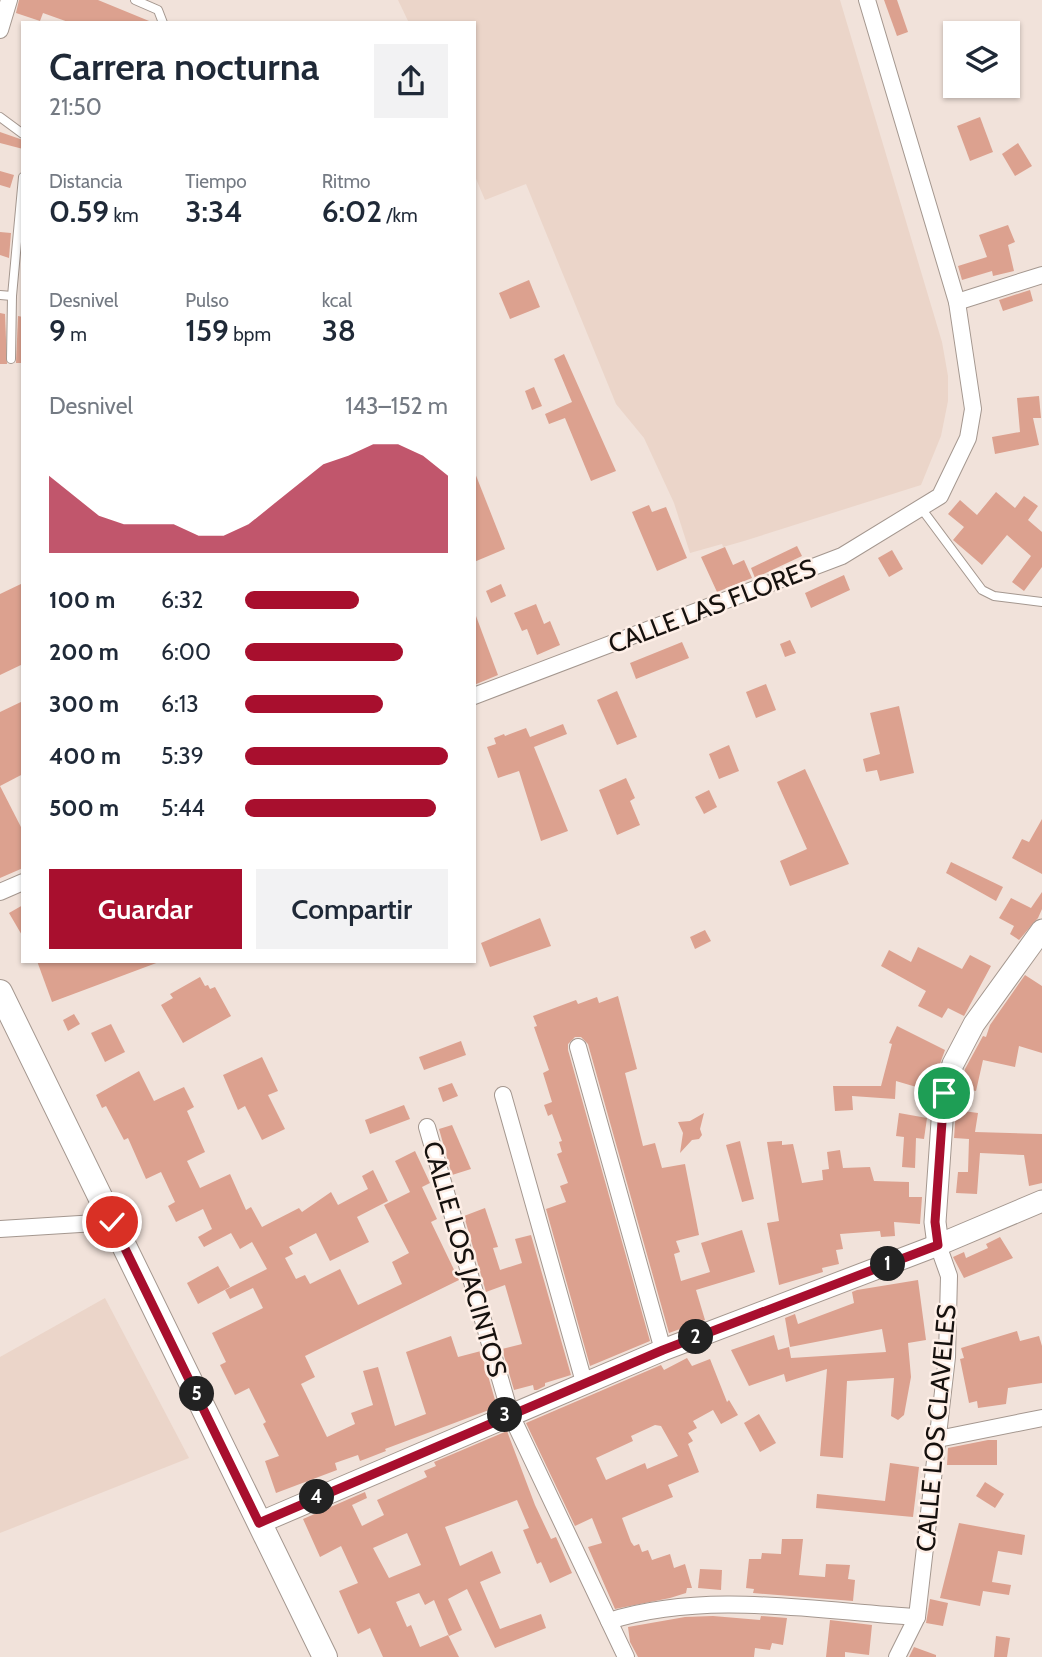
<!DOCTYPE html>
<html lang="es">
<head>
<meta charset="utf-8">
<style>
	body { margin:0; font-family:Cabin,sans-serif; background:#f2f2f3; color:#1f2937; height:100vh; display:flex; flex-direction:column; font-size:26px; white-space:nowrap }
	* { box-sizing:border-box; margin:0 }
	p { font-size:23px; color:#747a83 }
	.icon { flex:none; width:38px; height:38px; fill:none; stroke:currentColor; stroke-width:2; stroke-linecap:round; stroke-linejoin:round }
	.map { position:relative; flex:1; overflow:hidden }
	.panel { position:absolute; left:21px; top:21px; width:455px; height:942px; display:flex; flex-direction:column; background:#fff; border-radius:0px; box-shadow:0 2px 5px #0004 }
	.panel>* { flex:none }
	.tools { position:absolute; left:943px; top:21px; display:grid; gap:14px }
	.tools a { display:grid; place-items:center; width:77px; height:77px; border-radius:0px; background:#fff; box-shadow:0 2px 5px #0004; font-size:35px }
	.pin { position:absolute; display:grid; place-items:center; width:60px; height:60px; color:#fff; margin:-30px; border:4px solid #fff; border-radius:50%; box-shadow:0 2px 7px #0007 }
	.km { position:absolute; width:35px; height:35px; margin:-18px; border-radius:50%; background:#222; color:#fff; font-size:19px; line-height:35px; text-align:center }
	.round { display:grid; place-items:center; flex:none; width:74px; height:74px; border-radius:0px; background:#f2f2f3 }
	.headline { display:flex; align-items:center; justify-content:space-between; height:119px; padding:0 28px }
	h1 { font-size:38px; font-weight:600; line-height:52px }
	.figures { display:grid; grid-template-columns:repeat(3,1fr); gap:10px; height:119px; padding:7px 28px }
	.figures div { display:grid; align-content:center }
	.figures b { font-size:30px; font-weight:600 }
	.figures small { font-size:19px; font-weight:400 }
	.figures p { font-size:19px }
	.chart { height:196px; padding:14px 28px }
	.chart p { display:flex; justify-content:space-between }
	.chart svg { width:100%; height:126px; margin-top:7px; fill:#a80f2e; opacity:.7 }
	.primary-button { display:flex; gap:14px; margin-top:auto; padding:14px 28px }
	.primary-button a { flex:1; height:80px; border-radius:0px; background:#a80f2e; color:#fff; font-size:28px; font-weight:600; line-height:80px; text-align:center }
	.primary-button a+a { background:#f2f2f3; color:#1f2937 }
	ul { padding:0 28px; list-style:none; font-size:23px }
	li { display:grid; grid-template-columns:112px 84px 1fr; align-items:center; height:52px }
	li i { height:18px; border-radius:9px; background:#a80f2e }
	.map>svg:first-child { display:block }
	.built { fill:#ebd5c9 }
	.building { fill:#dca18f; fill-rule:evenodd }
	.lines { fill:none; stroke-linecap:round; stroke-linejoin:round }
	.lane-casing { stroke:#a4978f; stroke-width:10 }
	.street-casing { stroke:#a4978f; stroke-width:18 }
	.secondary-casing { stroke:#a4978f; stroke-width:23 }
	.primary-casing { stroke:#a4978f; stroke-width:26 }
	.lane { stroke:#fff; stroke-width:8 }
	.street { stroke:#fff; stroke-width:16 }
	.secondary { stroke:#fff; stroke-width:21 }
	.primary { stroke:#fff; stroke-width:24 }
	.route-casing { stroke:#fff; stroke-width:14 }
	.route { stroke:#a80f2e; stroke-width:9 }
	.labels { text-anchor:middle; stroke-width:5; stroke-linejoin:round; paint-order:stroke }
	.street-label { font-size:26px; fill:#16110e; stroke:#feefe7 }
</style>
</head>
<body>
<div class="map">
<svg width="1042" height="1657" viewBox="0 0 1042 1657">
	<rect width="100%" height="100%" fill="#f1e2da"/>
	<g class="built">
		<path d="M398 0H840L942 342 948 376V401L941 436 921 485 744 541 723 547 722 544 690 553 674 503 644 438 616 404 526 184 485 200 474 174V23H409Z"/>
		<path d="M105 1298 189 1458 0 1533V1357Z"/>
	</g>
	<g class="building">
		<path d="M19 0H98L154 23H71L43 13 40 21 16 13Z"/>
		<path d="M884 0H897L908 32 897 36Z"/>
		<path d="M980 117 993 152 970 161 957 126Z"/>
		<path d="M0 132 23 140V149L0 143Z"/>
		<path d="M1018 143 1032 166 1015 176 1002 154Z"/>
		<path d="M0 171 14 175 10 188 0 185Z"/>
		<path d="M1008 225 1015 242 1008 245 1014 271 993 276 992 271 962 280 958 266 987 257 979 235Z"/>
		<path d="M0 232 11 233 9 258 0 255Z"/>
		<path d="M529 280 540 307 510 319 499 293Z"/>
		<path d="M1030 290 1033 301 1003 311 999 300Z"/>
		<path d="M0 313 5 314 7 364H0Z"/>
		<path d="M18 316 23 317V363H16Z"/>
		<path d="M564 354 616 471 591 481 565 418 549 424 545 414 572 402 554 359Z"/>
		<path d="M534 387 542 406 532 410 525 391Z"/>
		<path d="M1039 396 1041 418H1033L1039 445 995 454 992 437 1020 432 1017 398Z"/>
		<path d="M475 473 505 549 474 562V474Z"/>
		<path d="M996 492 1015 508 1024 496 1038 506 1028 520 1042 532V567L1024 591 1012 582 1031 556 1007 535 982 565 953 540 964 527 948 514 960 500 977 515Z"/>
		<path d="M649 505 652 512 666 507 687 558 657 571 632 512Z"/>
		<path d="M797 546 802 556 755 578 751 568Z"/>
		<path d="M725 547 733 565 744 560 752 578 717 592 701 557Z"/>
		<path d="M892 550 903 569 889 577 878 558Z"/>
		<path d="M844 575 850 590 811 608 805 593Z"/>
		<path d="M23 583V664L0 675V594Z"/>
		<path d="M501 584 506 596 491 603 486 591Z"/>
		<path d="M536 604 544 624 550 621 560 645 537 655 527 629 522 631 514 613Z"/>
		<path d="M476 616 498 675 474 685V617Z"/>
		<path d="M790 640 796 653 785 657 780 644Z"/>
		<path d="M682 642 689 658 636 679 630 663Z"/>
		<path d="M766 684 776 710 756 718 746 692Z"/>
		<path d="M617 691 637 737 617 745 597 700Z"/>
		<path d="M23 701V774L0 786V712Z"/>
		<path d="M899 706 914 773 880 781 877 770 866 772 863 759 880 754 870 713Z"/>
		<path d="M563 724 567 734 534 747 568 831 541 841 519 771 498 778 487 747 496 744 494 738 504 734 505 736 526 728 530 737Z"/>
		<path d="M729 745 739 771 719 779 709 754Z"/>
		<path d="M805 769 849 864 790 886 780 861 807 849 777 782Z"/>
		<path d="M626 778 635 798 630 801 640 825 617 835 599 790Z"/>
		<path d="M0 786 23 831V868L0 878Z"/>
		<path d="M709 790 717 807 704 814 695 797Z"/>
		<path d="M1042 819V874L1012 858 1022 839 1029 842Z"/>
		<path d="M951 862 1003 887 996 901 946 873Z"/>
		<path d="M1042 892V909L1038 918 1019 940 1010 934 1014 926 999 918 1011 898 1031 908Z"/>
		<path d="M23 905V937L9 913Z"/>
		<path d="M540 918 551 946 490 967 481 943Z"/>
		<path d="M705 930 711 941 695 949 690 937Z"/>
		<path d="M918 947 962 969 970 955 991 966 964 1016 948 1008 942 1018 918 1006 926 991 881 966 889 950 911 962Z"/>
		<path d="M37 961H159V962L52 1002Z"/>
		<path d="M1025 975 1042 986V1053L1019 1046 1015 1067 983 1060 976 1091 960 1088 965 1069 983 1036 986 1037 990 1025Z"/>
		<path d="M200 977 205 986 208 985 210 989 215 987 231 1016 183 1043 161 1005 173 998 170 994Z"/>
		<path d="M618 996 637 1069 625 1073 643 1146 655 1143 662 1168 685 1164 699 1235 676 1241 680 1252 674 1254 681 1281 710 1272 701 1243 742 1230 755 1272 696 1290 705 1320 669 1333 588 1044 581 1037H575L568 1044V1050L650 1341 590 1366 546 1209 566 1202 560 1186 568 1183 557 1154 562 1152 559 1142 562 1141 552 1114 548 1116 544 1105 552 1102 543 1073 549 1070 534 1027 537 1026 533 1016 576 1000 578 1004 597 997 599 1003Z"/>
		<path d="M74 1014 80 1024 68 1031 63 1020Z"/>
		<path d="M111 1024 125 1052 105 1062 91 1033Z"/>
		<path d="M897 1026 945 1050 930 1091 896 1081 895 1099 852 1096 853 1110 835 1111 833 1086H881L892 1044 889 1043Z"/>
		<path d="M461 1041 466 1055 424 1070 419 1057Z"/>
		<path d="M262 1057 278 1091 268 1095 285 1129 262 1140 245 1106 238 1110 223 1075Z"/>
		<path d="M139 1071 154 1101 184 1087 194 1107 187 1111 205 1152 187 1161 200 1188 230 1174 246 1210 251 1207 262 1227 299 1208 302 1212 331 1192 338 1205 368 1189 362 1176 373 1170 388 1201 357 1217 369 1242 330 1261 316 1233 289 1247 293 1254 285 1258 296 1279 305 1275 310 1284 340 1269 358 1305 402 1284 392 1262 409 1253 384 1205 410 1192 395 1161 415 1151 430 1183 422 1187 437 1219 431 1222 459 1280 305 1356 315 1377 301 1384 327 1437 355 1424 351 1413 373 1405 363 1371 378 1367 395 1426 426 1414 406 1352 451 1336 458 1357 481 1351 497 1407 385 1449 386 1451 368 1458 360 1461 358 1455 335 1463 337 1470 276 1493 265 1461 279 1456 263 1424 266 1422 249 1388 235 1395 220 1365 226 1362 212 1333 263 1308 253 1288 230 1299 225 1290 267 1269 252 1242 240 1249 231 1233 204 1247 198 1237 212 1229 203 1209 176 1222 168 1206 175 1202 161 1172 146 1179 128 1138 124 1140 106 1106 102 1108 96 1095Z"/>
		<path d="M452 1083 458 1096 443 1102 438 1088Z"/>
		<path d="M404 1105 410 1119 370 1134 365 1120Z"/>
		<path d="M956 1110 978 1113 975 1132 1042 1134V1183L1029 1186 1024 1155 980 1153 977 1194 956 1193 958 1172H968L969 1139 954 1138Z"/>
		<path d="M704 1113 700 1129 702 1135 699 1139 692 1140 680 1153 683 1133 678 1122 690 1121Z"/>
		<path d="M899 1113 927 1118 924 1139 916 1138 915 1168 902 1167 904 1137 896 1136Z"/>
		<path d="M452 1125 471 1169 452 1175 439 1129Z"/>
		<path d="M740 1141 754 1199 742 1202 726 1145Z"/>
		<path d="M782 1141V1145L793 1144 802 1183 823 1180 822 1170 829 1169 827 1152 840 1150 843 1168 870 1167 874 1181 909 1182V1197H922L920 1224 894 1222 895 1236 881 1237 880 1231 840 1234 843 1249 836 1250 839 1264 822 1268 823 1272 779 1285 767 1223 779 1221 767 1142Z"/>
		<path d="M485 1208 498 1247 493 1248 500 1270 522 1263 515 1239 531 1235 571 1375 545 1383V1386L537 1390H534L533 1385 514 1390 502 1349 522 1344 505 1285 486 1292 464 1216Z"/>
		<path d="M1000 1237 1013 1258 964 1278 953 1257 964 1252 966 1258 988 1248 986 1244Z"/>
		<path d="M218 1266 230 1287 198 1304 187 1283Z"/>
		<path d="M918 1280 926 1340 908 1343 911 1377 904 1415 898 1420 891 1416 894 1378 847 1381 843 1458 820 1456 827 1369 786 1382 784 1374 749 1386 731 1350 774 1335 778 1350 789 1347 791 1358 886 1352 882 1329 790 1347 785 1318 795 1314 798 1324 854 1303 852 1292 857 1290Z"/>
		<path d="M1017 1331 1020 1341 1039 1336 1042 1346V1383L1008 1388 1006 1404 978 1408 977 1401 969 1403 960 1359 964 1358 961 1348Z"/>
		<path d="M687 1358 692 1366 710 1359 727 1402 729 1400 738 1415 721 1424 713 1410 693 1421 697 1428 688 1433 693 1441 688 1444 699 1472 668 1485 673 1497 622 1518 631 1542 634 1546 639 1544 642 1552 648 1550 652 1560 670 1554 674 1568 685 1564 692 1588H687L686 1593 670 1598 615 1609 588 1547 602 1543 592 1518 575 1526 526 1423 661 1365 664 1370ZM655 1425 661 1426 678 1456 647 1469 645 1463 606 1480 596 1458 633 1441 631 1436Z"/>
		<path d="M759 1414 776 1443 760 1452 744 1423Z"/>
		<path d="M507 1431 535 1505 551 1539 556 1537 572 1573 550 1583 541 1562 537 1564 523 1530 529 1528 517 1500 445 1527 460 1566 492 1551 501 1573 480 1582 500 1629 541 1614 546 1628 495 1648 467 1589 448 1599 462 1630 449 1636 434 1600 425 1605 419 1593 396 1602 407 1627 411 1625 420 1647 448 1635 459 1657H383L370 1628 358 1634 339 1591 358 1583 341 1546 320 1557 303 1519 365 1492 367 1498 352 1505 362 1526 384 1515 377 1500 427 1477 424 1471 436 1466 434 1462ZM407 1533 421 1565 389 1578 373 1548Z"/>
		<path d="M988 1440H997V1465H947L948 1448Z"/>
		<path d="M890 1463 919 1467 913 1517 816 1508 817 1494 885 1501Z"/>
		<path d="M985 1482 1004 1494 995 1508 976 1496Z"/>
		<path d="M959 1523 1025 1535 1022 1555 998 1551 992 1582 1011 1585 1009 1595 983 1591 980 1606 940 1598Z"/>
		<path d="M782 1539H803L799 1575 825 1577 826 1564 850 1565 848 1579 855 1580 853 1601 753 1593 754 1589 746 1588 749 1559H761L762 1553 781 1554Z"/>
		<path d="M700 1569 722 1570 721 1590 698 1588Z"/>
		<path d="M930 1599 948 1603 943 1626 926 1623Z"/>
		<path d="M713 1616 760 1620 761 1616 787 1618 783 1645 772 1643 770 1650 755 1648 754 1657H638L630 1642 628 1627 685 1617Z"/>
		<path d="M830 1620 872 1625 869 1655 845 1652V1657H826Z"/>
		<path d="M996 1636 1010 1638 1007 1657H994Z"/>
		<path d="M914 1647 936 1655V1657H909Z"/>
	</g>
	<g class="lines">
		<defs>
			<g id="lane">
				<path d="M135 0 158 10 163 23"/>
				<path d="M0 117 23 134"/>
				<path d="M0 295 12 296"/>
				<path d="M11 359 12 296 23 177"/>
				<path d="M921 508 982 590 994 596 1042 602"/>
			</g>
			<g id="street">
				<path d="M0 30 9 0"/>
				<path d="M957 302 1042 275"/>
				<path d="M474 696 842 556 940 496 968 438 973 409 957 302 867 0"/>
				<path d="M0 892 23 882"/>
				<path d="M578 1047 663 1350"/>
				<path d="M503 1095 584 1382"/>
				<path d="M427 1127 510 1413 626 1657"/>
				<path d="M0 1229 112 1222"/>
				<path d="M938 1439 1042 1418"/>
				<path d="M609 1621C706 1590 816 1611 917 1617"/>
				<path d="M897 1657 917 1617 947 1357 949 1276 938 1245"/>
			</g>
			<g id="secondary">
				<path d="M938 1245 935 1222 944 1093 953 1064 974 1024 1042 930"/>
				<path d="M259 1523 663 1350 938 1245 1042 1201"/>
			</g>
			<path id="primary" d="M0 992 325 1657"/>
		</defs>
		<use href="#lane" class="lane-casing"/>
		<use href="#street" class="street-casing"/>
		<use href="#secondary" class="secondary-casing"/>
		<use href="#primary" class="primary-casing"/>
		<use href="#lane" class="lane"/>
		<use href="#street" class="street"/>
		<use href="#secondary" class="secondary"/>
		<use href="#primary" class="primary"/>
	</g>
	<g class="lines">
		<defs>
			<path id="route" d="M112 1222 259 1523 663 1350 938 1245 935 1222 944 1093"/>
		</defs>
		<use href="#route" class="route-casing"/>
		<use href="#route" class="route"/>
	</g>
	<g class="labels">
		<g class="street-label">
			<text transform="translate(712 606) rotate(-21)" y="9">CALLE LAS FLORES</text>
			<text transform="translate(465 1259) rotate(74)" y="9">CALLE LOS JACINTOS</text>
			<text transform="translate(936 1428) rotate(-85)" y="9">CALLE LOS CLAVELES</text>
		</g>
	</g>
</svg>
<div class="tools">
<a><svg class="icon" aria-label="layers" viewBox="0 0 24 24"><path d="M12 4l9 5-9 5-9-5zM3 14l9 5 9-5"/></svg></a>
</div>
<div class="pin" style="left:944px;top:1093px;background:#1e9e55"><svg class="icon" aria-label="arrive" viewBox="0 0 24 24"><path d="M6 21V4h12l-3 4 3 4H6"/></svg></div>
<div class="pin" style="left:112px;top:1222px;background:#d93025"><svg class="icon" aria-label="check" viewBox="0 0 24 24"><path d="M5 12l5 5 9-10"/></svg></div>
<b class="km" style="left:888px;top:1264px">1</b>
<b class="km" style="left:696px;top:1337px">2</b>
<b class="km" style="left:505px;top:1415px">3</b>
<b class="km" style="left:317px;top:1497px">4</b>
<b class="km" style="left:197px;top:1394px">5</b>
<section class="panel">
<div class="headline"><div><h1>Carrera nocturna</h1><p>21:50</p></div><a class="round"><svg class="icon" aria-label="share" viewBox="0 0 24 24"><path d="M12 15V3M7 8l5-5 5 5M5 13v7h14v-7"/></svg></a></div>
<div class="figures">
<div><p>Distancia</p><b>0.59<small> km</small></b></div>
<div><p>Tiempo</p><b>3:34</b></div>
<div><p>Ritmo</p><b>6:02<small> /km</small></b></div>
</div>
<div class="figures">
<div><p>Desnivel</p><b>9<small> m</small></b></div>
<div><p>Pulso</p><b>159<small> bpm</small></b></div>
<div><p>kcal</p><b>38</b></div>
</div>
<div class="chart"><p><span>Desnivel</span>143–152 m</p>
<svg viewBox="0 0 160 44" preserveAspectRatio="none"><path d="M0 44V17L10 24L20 31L30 34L40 34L50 34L60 38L70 38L80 34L90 27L100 20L110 13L120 10L130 6L140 6L150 10L160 17V44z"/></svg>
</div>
<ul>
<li><b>100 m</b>6:32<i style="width:56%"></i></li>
<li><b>200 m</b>6:00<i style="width:78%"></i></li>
<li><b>300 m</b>6:13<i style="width:68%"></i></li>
<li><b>400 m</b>5:39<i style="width:100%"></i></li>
<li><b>500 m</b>5:44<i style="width:94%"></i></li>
</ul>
<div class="primary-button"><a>Guardar</a><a>Compartir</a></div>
</section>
</div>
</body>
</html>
